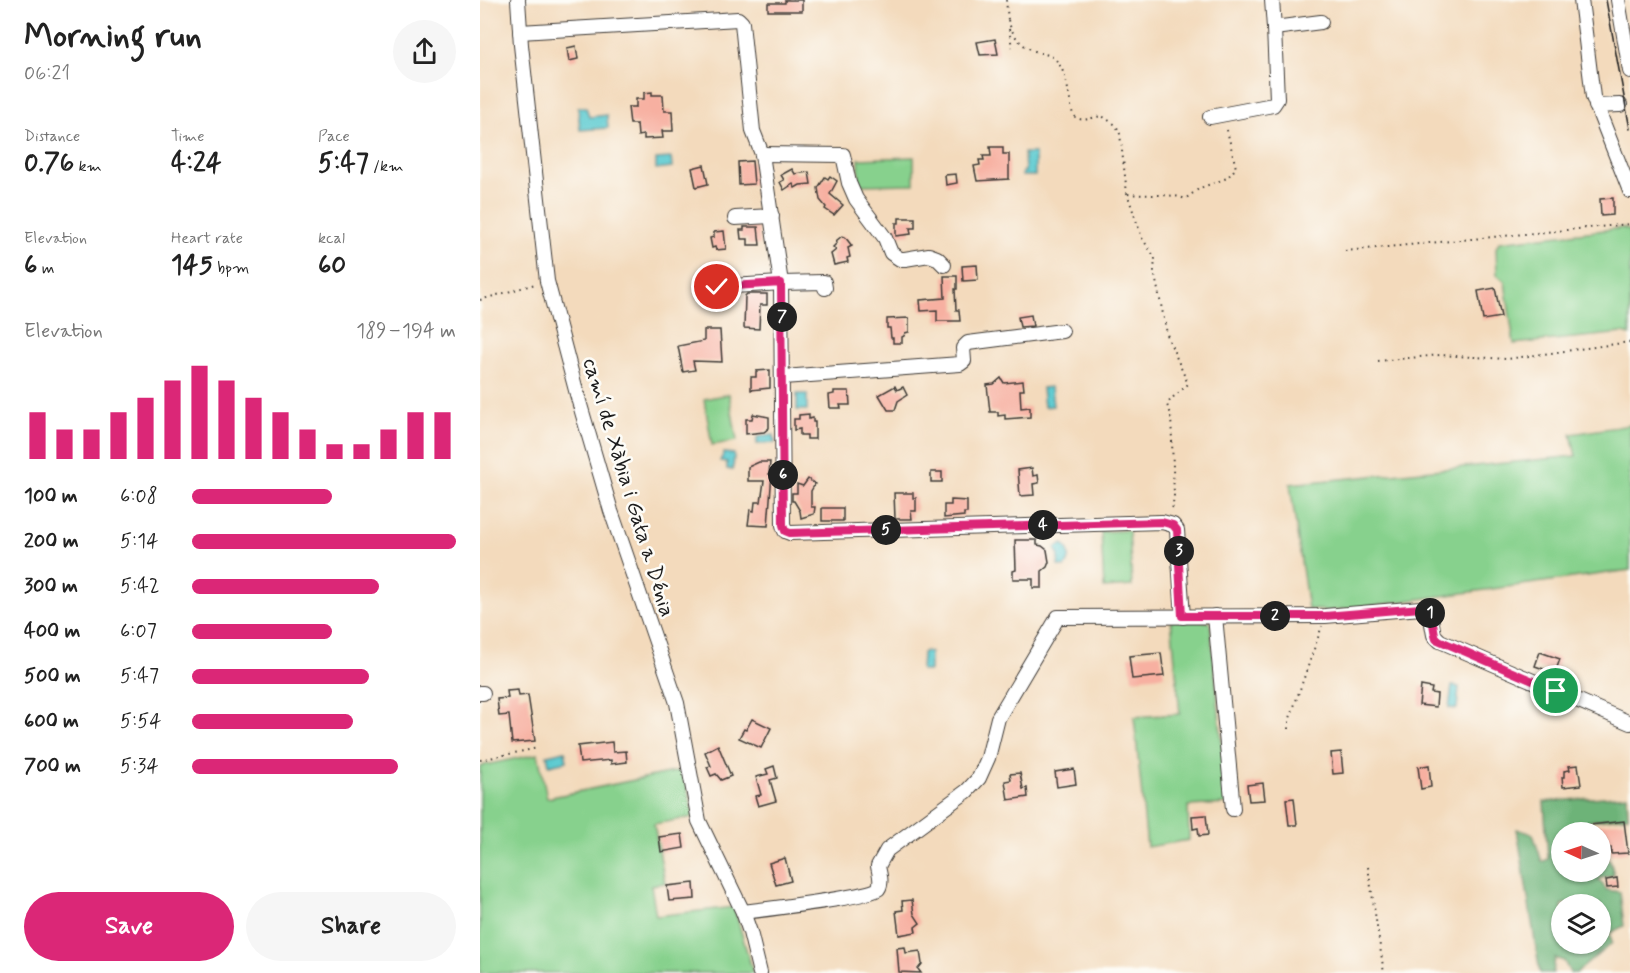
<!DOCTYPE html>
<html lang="en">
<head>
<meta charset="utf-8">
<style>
	body { margin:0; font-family:Mynerve,sans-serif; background:#f6f6f6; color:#222; height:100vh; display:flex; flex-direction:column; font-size:22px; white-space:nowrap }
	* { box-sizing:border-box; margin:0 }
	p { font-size:20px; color:#767676 }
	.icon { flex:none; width:33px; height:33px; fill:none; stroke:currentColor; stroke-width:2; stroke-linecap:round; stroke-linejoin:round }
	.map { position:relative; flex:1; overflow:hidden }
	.details { display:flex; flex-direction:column; background:#fff; width:480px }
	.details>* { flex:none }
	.needle { width:39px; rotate:273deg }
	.controls { position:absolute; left:1071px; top:822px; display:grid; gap:12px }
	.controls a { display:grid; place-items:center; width:60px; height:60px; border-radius:50%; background:#fff; box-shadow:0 2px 4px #0004; font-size:30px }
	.pin { position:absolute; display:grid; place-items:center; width:51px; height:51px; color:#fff; margin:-26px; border:3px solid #fff; border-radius:50%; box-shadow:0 2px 6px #0007 }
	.km { position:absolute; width:30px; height:30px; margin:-15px; border-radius:50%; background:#222; color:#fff; font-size:16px; line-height:30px; text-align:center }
	.round { display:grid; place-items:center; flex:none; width:63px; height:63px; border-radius:32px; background:#f6f6f6 }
	.head { display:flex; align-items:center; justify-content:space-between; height:102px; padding:0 24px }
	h1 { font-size:33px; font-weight:800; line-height:45px }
	.figures { display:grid; grid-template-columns:repeat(3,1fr); gap:9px; height:102px; padding:6px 24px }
	.figures div { display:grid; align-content:center }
	.figures b { font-size:26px; font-weight:800 }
	.figures small { font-size:16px; font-weight:400 }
	.figures p { font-size:16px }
	.chart { height:168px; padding:12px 24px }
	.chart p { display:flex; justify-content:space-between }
	.chart svg { width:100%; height:108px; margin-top:6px; stroke:#db2777; stroke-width:6 }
	.cta { display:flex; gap:12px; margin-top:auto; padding:12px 24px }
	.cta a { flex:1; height:69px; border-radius:36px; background:#db2777; color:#fff; font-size:24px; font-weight:800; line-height:69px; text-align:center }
	.cta a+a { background:#f6f6f6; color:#222 }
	ul { padding:0 24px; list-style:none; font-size:20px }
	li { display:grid; grid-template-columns:96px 72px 1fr; align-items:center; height:45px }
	li i { height:15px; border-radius:8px; background:#db2777 }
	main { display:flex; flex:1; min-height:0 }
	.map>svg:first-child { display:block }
	.green { fill:#87d18d; stroke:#527654; stroke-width:1.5 }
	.forest { fill:#6db378; stroke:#44684a; stroke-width:1.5; fill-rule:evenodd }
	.water { fill:#5ccad0; stroke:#3c7376; stroke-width:1.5 }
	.building { fill:#f7b0a1 }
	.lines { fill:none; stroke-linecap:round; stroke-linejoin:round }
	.minor-casing { stroke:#3c3834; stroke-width:16 }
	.path { stroke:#3c3834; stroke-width:2; stroke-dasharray:1.5 4.5; stroke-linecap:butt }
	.minor { stroke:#fff; stroke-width:14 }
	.tram { stroke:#1c1c1c; stroke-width:1.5 }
	.route-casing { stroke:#fff; stroke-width:12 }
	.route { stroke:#db2777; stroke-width:8 }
	.labels { text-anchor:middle; stroke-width:5; stroke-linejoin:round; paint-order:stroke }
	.street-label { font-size:22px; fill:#1c1c1c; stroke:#fdfcf7 }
</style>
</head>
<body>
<main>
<section class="details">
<div class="head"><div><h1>Morning run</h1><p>06:21</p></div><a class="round"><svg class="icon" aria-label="share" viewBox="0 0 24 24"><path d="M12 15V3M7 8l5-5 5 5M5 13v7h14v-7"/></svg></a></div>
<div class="figures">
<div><p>Distance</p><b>0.76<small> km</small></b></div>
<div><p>Time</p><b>4:24</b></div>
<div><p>Pace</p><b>5:47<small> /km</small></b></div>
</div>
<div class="figures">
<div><p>Elevation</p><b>6<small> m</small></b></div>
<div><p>Heart rate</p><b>145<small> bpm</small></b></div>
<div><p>kcal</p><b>60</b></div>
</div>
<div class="chart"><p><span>Elevation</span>189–194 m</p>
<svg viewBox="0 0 160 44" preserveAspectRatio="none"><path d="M5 44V25M15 44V32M25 44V32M35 44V25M45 44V19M55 44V12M65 44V6M75 44V12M85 44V19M95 44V25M105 44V32M115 44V38M125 44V38M135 44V32M145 44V25M155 44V25"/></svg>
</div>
<ul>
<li><b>100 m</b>6:08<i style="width:53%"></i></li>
<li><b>200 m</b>5:14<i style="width:100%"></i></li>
<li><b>300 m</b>5:42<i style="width:71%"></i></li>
<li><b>400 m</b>6:07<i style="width:53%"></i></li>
<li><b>500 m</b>5:47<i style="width:67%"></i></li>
<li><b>600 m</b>5:54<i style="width:61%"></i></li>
<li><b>700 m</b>5:34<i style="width:78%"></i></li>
</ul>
<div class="cta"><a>Save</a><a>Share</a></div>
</section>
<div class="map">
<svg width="1150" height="973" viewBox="0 0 1150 973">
	<rect width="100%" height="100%" fill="#fdfcf7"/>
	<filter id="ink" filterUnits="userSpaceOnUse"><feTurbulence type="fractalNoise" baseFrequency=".0167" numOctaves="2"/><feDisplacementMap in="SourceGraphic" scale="12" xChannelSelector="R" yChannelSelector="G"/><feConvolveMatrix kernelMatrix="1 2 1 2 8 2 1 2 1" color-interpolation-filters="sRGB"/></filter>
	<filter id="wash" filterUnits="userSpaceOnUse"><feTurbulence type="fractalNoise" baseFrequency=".008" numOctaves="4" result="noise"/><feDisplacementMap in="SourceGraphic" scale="24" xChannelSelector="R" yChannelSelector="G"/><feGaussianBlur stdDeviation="1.35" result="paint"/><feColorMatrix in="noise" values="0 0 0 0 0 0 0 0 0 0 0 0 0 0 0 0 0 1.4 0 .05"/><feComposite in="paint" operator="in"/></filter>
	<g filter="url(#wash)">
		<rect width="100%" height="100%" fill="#f3dabc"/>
		<g class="green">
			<path d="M434 157V184L379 185V159Z"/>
			<path d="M1143 228 1150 231V335L1143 333 1034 344 1025 282 1017 275 1016 248 1019 242Z"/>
			<path d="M249 394 257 441 232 445 224 399Z"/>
			<path d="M1150 425V570L889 606 847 611 828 609 810 484 1096 456 1091 434Z"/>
			<path d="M649 530 652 586 624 588 621 532Z"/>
			<path d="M691 619 730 622 748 804 708 806 709 840 667 847 654 717 700 714Z"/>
			<path d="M58 754 67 798 203 770 214 817 174 824 185 883 171 885 176 916 254 907 273 973H0V766Z"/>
		</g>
		<path class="forest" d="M1147 795 1148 816 1095 823 1096 832H1082V872H1120L1121 858 1130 860 1134 875 1118 879 1127 890 1140 892 1144 926 1130 933 1132 943 1096 973H1090L1084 961 1075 958 1073 973H1060L1037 829 1053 834 1062 862 1068 859 1064 802ZM1082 904H1120V944H1082Z"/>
		<g class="water">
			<path d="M106 107 109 117 127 115 128 128 100 130 98 107Z"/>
			<path d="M544 153H555V176H542V172H545Z"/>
			<path d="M191 158 192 167 176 169V159Z"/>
			<path d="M571 387 573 406 564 407 562 388Z"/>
			<rect x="317" y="394" width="10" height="16"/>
			<path d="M294 435 295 443 277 444V437Z"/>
			<path d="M244 453 254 454 253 470 247 469V462L240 461Z"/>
			<path d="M583 544C590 550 592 562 584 567L578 566 579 556 575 548Z"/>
			<path d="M445 651 450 653V671H441L442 653Z"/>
			<path d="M972 686 979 687 977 709 969 708Z"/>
			<path d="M85 751 87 761 69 765 67 755Z"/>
		</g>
		<g id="blocks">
			<g class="building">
				<path d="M305 0H322V11H288V3H305Z"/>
				<path d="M515 39 518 54 500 55 497 42Z"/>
				<path d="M96 46 98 59 89 61 87 48Z"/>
				<path d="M172 92V95H183L184 111H192L193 131H182L183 138 164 139V135L158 136 157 124H150L148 107H156V99H164V93Z"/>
				<path d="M510 147H523V154H529V179L497 181 494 166 500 165 499 160H504L503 156H511Z"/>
				<path d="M272 161 274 184 259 185 258 162Z"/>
				<path d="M224 165 228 184 216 187 212 168Z"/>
				<path d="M312 169 315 174 329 172 331 184 320 185 315 188 313 184 304 190 300 182 304 180 301 175Z"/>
				<path d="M476 174 477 183 466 185 465 175Z"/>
				<path d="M350 176 357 181 350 194 363 205 354 215 345 209 346 207 340 200 338 188 345 177 348 179Z"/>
				<path d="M1133 198V215L1121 216 1120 199Z"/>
				<path d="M419 218H435V228H430L431 234 416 236V223H419Z"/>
				<path d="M264 227H278L280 245H268V239H261L260 230H264Z"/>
				<path d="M244 231 246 249 236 250 235 247 232 248 230 238 234 237V232Z"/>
				<path d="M362 236 365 237 372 246 368 248 370 257 367 258 368 262 354 265 351 254 356 250 353 247 357 243 356 241Z"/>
				<path d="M497 265 498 280 483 281 482 266Z"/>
				<path d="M464 276H477V289H475L476 310H479L480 321H457V310L441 311 440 300 465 298Z"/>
				<path d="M1015 288 1021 317 1003 320 998 291Z"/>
				<path d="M267 294H287V305H280L279 329 264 328 265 296Z"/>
				<path d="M551 315 553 326 540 327 538 317Z"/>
				<path d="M429 318V332L425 333 424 336 422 337V343H413V338H411L410 328H407V319Z"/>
				<path d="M224 330H240L242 362 213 361 215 370 203 372 198 346 224 341Z"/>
				<path d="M290 370V388L271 390V377H276V371Z"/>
				<path d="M521 378 524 383 543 381 544 390H540L541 408 550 407V417L525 419V415L518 416V412H510L507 385 514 384Z"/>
				<path d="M415 386 417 390 423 387 427 395 418 401 415 410H408L399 395Z"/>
				<path d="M354 391H369L370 405H360L361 408H350L349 395 354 394Z"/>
				<path d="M273 414 289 417V428L284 432 266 434V419H272Z"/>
				<path d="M329 414V419L333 418V422H335V439H327V435H320V429L314 430V419H319V415Z"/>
				<path d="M279 462H290L289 474 292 473 288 526 268 525 270 510 274 511 275 502H281L284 481H268V467Z"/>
				<path d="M552 468 553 476 558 475 559 483 553 484 554 495 540 496 538 470Z"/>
				<rect x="451" y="472" width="11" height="10"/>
				<path d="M328 479 335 484 331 491V507H335L334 514 321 518 320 511 314 501H312V493H317V484L323 486Z"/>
				<path d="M414 493H433V498H436V511H431L432 519H415Z"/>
				<path d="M471 500 487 501V513H484V516L464 518V505H471Z"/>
				<rect x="342" y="508" width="21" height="13"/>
				<path d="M535 540H557V545L562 546 567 550 569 562 567 567 562 571V588H553V579H533V571L536 570Z"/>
				<path d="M1060 652 1080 659 1075 673 1055 666Z"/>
				<path d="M681 653 684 676 652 679 649 656Z"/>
				<path d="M941 686 952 688 951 693 957 694 956 707 939 705Z"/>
				<path d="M38 690 39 696 48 695 55 741 32 743 29 715 19 716 17 699 28 698 27 691Z"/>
				<path d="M272 719 291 728 281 748 259 738 264 729 266 730Z"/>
				<path d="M132 742 133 752 146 751 147 762 131 764V760L100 763 98 746Z"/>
				<path d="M238 745 251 776 241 780 236 774 231 776 227 767 231 766 225 752Z"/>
				<path d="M861 752 863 773 853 774 851 753Z"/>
				<path d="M949 765 951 787 941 789 938 767Z"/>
				<path d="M1098 765 1101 785 1083 787 1082 777H1084V771L1090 770 1089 766Z"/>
				<path d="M294 766 297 778 290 780 296 801 278 806 275 796 281 795 276 777 288 774 286 769Z"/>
				<path d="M594 769 596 784 577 787 575 772Z"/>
				<path d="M540 773 543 789 547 788 548 797 528 800 525 781 531 780 530 774Z"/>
				<path d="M783 783 785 800 769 801 767 785Z"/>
				<path d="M814 798 817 825H809L806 799Z"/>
				<path d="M726 815 728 835 719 836 718 828 713 829 712 816Z"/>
				<path d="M1144 821 1148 853 1131 854V848L1123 849 1120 832H1093V827Z"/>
				<path d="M202 834 204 848 181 852 179 837Z"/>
				<path d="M305 858 311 881 296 885 289 863Z"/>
				<path d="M1137 878 1138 887 1127 888 1126 880Z"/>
				<path d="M214 883 215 899 189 901 187 886Z"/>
				<path d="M432 900 434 914 440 923 435 927 436 932 419 935 416 911 423 910 422 901Z"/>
				<path d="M425 947 426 953 440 951 442 964 438 969 441 973 419 972 417 948Z"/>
			</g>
		</g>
	</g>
	<g filter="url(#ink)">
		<use href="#blocks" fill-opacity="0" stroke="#3c3834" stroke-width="1.5"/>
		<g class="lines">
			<defs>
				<g id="minor">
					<path d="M38 0 41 45 67 281 98 398 131 511 197 703 219 821 263 912 270 932 280 973"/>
					<path d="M792 0 794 28 841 22"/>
					<path d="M1101 0 1113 97 1150 191"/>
					<path d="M1138 0 1150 71"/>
					<path d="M40 32 258 19 262 23 273 131 282 154 301 283 303 525 305 531 310 533 682 522 693 525 697 530 703 617"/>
					<path d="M1116 106 1140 105"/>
					<path d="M730 117 793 105 797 99 794 28"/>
					<path d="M282 154 363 155 369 183 376 199 405 238 411 253 420 259H425L449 255 457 258 464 265"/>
					<path d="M255 218 292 216"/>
					<path d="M237 287 301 283 344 282 345 288"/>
					<path d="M303 377 480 364 484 361 483 348 488 343 582 331"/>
					<path d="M735 616 753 809"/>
					<path d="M0 693H3"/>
					<path d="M263 912C280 910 393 896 398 889 403 882 399 873 398 866L407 850 487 791 499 778 508 758 518 718 578 617 845 616 941 608 950 613 954 635 960 641 1150 723"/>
				</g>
			</defs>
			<use href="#minor" class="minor-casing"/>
			<g class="path">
				<path d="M526 0 528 20"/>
				<path d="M528 20C532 34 540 46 555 51 564 55 572 53 579 64 588 78 589 99 593 115 602 124 611 117 622 116L636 125 640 134 647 193 662 238 675 258 674 271 688 338 708 384C701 392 692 396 687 405L691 414 694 495 692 512"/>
				<path d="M529 29 532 47"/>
				<path d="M648 194C664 196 694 193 705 199L720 188 747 178 756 168 746 126"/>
				<path d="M865 251 1150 224"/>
				<path d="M0 300 55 284"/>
				<path d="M898 361 960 355 1027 359 1150 342"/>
				<path d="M809 729V721L842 626"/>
				<path d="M0 760 58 748"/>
				<path d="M888 867 904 973"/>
			</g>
			<use href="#minor" class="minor"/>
			<path class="tram" d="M1126 0 1150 129"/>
		</g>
	</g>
	<g class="lines" filter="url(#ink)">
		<defs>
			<path id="route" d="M237 287 301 283 303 525 305 531 310 533 682 522 693 525 697 530 702 616H845L941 608C955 611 952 627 956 639L1076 691"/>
		</defs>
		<use href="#route" class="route-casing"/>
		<use href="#route" class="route"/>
	</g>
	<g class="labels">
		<g class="street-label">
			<text transform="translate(150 487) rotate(73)" y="8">camí de Xàbia i Gata a Dénia</text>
		</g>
	</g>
</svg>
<div class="controls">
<a><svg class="needle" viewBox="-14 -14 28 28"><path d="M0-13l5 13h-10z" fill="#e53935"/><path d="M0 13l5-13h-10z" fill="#767676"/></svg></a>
<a><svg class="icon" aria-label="layers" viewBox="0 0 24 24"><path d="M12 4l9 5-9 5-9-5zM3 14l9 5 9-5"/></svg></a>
</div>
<div class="pin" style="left:1076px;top:691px;background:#1e9e55"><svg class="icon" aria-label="arrive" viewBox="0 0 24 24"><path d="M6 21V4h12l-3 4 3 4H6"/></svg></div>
<div class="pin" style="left:237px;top:287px;background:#d93025"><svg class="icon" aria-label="check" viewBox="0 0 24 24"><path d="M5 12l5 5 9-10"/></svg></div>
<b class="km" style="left:950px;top:613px">1</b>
<b class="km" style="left:795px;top:616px">2</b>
<b class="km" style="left:699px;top:551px">3</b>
<b class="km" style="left:563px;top:525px">4</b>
<b class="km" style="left:406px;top:530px">5</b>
<b class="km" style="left:303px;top:475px">6</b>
<b class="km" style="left:302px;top:317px">7</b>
</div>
</main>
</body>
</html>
